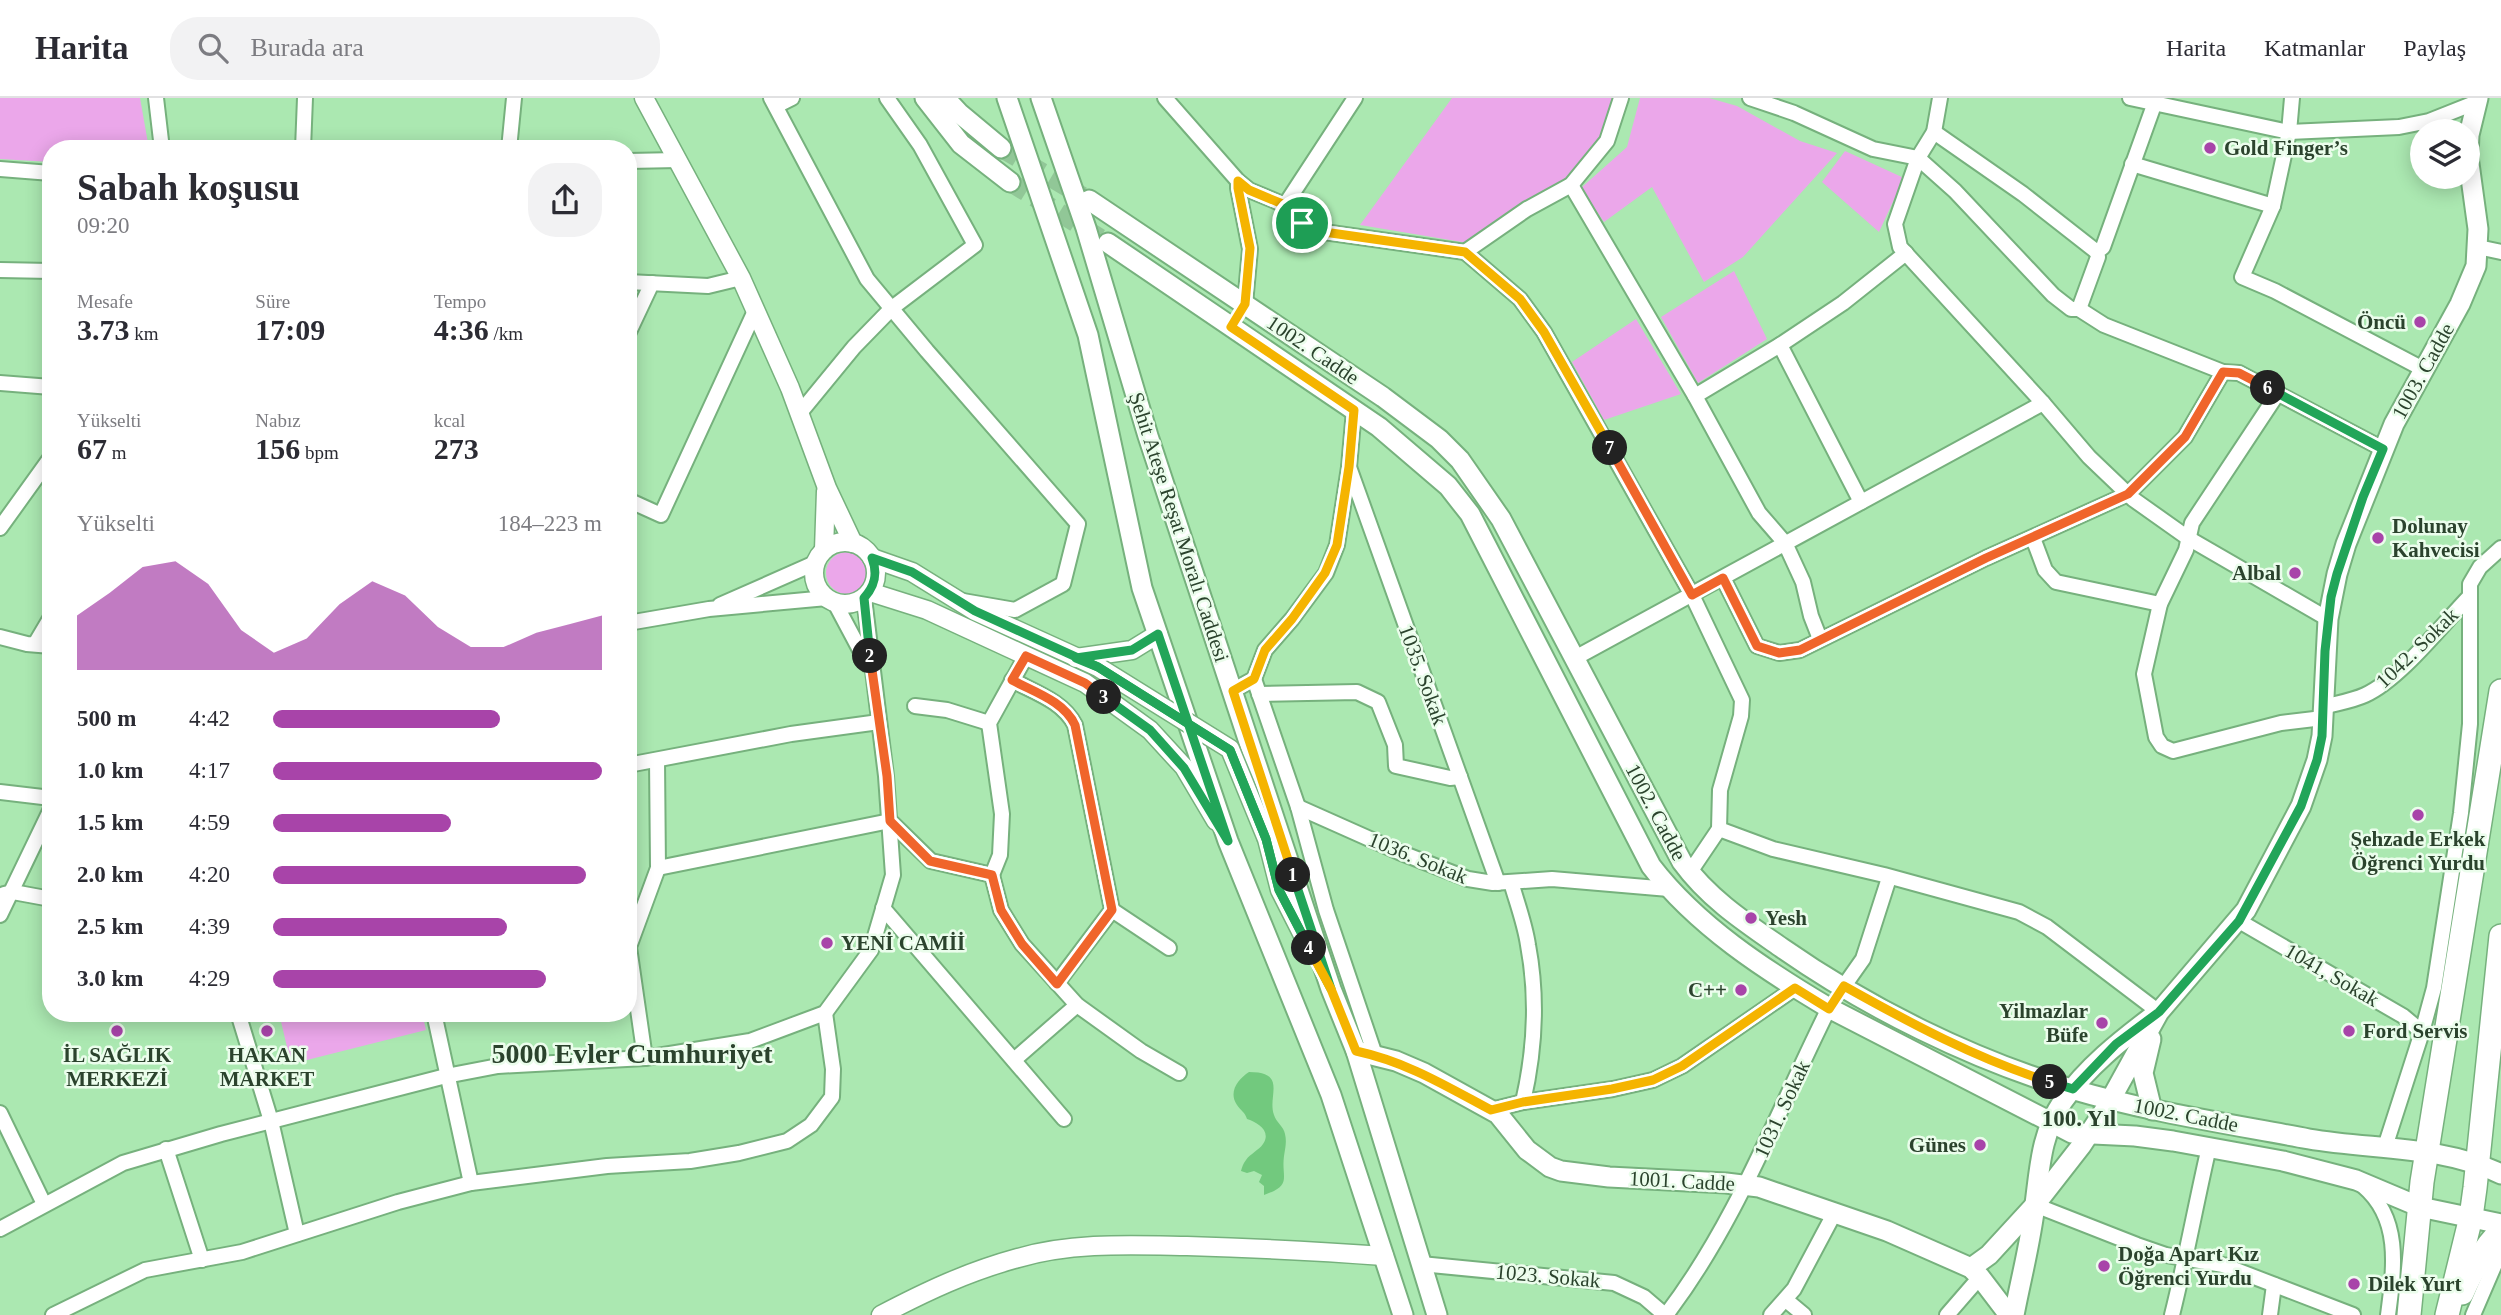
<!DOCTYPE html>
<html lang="tr">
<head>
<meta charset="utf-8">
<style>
	body { margin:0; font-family:Georgia,serif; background:#f2f2f3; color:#2b2b33; height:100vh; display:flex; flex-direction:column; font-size:26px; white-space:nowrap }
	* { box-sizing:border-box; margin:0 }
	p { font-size:23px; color:#7c7c81 }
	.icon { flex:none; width:38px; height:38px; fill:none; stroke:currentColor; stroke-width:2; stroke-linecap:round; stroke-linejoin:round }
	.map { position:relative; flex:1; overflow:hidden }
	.side { position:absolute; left:42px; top:42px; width:595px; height:882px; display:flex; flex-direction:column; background:#fff; border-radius:28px; box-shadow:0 4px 18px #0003 }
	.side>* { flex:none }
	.fabs { position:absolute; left:2410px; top:21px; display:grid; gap:14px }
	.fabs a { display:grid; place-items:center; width:70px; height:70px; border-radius:50%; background:#fff; box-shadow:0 4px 18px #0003; font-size:35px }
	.pin { position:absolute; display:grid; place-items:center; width:60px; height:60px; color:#fff; margin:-30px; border:4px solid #fff; border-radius:50%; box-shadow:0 2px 7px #0007 }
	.km { position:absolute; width:35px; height:35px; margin:-18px; border-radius:50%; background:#222; color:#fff; font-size:19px; line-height:35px; text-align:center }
	.round { display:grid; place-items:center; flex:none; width:74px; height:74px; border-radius:28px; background:#f2f2f3 }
	.head { display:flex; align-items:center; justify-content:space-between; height:119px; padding:0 35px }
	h1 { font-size:38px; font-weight:700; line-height:52px }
	.metrics { display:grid; grid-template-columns:repeat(3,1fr); gap:10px; height:119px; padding:7px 35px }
	.metrics div { display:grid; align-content:center }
	.metrics b { font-size:30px; font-weight:700 }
	.metrics small { font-size:19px; font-weight:400 }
	.metrics p { font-size:19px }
	.chart { height:196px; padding:14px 35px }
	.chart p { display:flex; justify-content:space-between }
	.chart svg { width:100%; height:126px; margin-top:7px; fill:#a844a9; opacity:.7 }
	ul { padding:0 35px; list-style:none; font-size:23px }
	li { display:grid; grid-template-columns:112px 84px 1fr; align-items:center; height:52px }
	li i { height:18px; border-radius:9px; background:#a844a9 }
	header { display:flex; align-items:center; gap:42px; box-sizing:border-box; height:98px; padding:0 35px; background:#fff; border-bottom:2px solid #e1e1e2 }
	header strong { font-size:33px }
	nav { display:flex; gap:38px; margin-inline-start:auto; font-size:24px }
	.search { width:490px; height:63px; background:#f2f2f3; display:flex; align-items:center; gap:18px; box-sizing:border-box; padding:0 24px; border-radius:28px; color:#7c7c81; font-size:26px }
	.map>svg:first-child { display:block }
	.green { fill:#eba7ea }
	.water { fill:#72c97e }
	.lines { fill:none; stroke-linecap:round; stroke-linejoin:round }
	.secondary-tunnel { stroke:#91c797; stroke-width:19; stroke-dasharray:19 10; stroke-linecap:butt }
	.minor-casing { stroke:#76b17d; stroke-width:18 }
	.tertiary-casing { stroke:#76b17d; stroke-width:21 }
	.secondary-casing { stroke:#76b17d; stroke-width:23 }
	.trunk-casing { stroke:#76b17d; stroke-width:26 }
	.minor { stroke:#fff; stroke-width:14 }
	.tertiary { stroke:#fff; stroke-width:18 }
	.secondary { stroke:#fff; stroke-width:19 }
	.trunk { stroke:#fff; stroke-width:23 }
	.tertiary-bridge-casing { stroke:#76b17d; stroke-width:21; stroke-linecap:butt }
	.tertiary-bridge { stroke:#fff; stroke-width:18 }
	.split-1-casing { stroke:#fff; stroke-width:14 }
	.split-2-casing { stroke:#fff; stroke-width:14 }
	.split-3-casing { stroke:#fff; stroke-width:14 }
	.split-4-casing { stroke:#fff; stroke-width:14 }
	.split-5-casing { stroke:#fff; stroke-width:14 }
	.split-6-casing { stroke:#fff; stroke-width:14 }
	.split-7-casing { stroke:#fff; stroke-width:14 }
	.split-8-casing { stroke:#fff; stroke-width:14 }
	.split-1 { stroke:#f5b400; stroke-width:9 }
	.split-2 { stroke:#22a559; stroke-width:9 }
	.split-3 { stroke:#f0652b; stroke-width:9 }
	.split-4 { stroke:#22a559; stroke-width:9 }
	.split-5 { stroke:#f5b400; stroke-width:9 }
	.split-6 { stroke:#22a559; stroke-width:9 }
	.split-7 { stroke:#f0652b; stroke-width:9 }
	.split-8 { stroke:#f5b400; stroke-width:9 }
	.poi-dot { fill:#a844a9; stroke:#ebfdec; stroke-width:2.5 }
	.labels { text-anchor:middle; stroke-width:5; stroke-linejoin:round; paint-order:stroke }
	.poi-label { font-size:21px; font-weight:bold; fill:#2b432d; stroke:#ebfdec; text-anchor:start }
	.street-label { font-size:21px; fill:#2b432d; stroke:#ebfdec }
	.neighbourhood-label { font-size:23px; font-weight:bold; fill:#2b432d; stroke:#ebfdec }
	.district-label { font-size:28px; font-weight:bold; fill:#2b432d; stroke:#ebfdec }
</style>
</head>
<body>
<header>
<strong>Harita</strong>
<div class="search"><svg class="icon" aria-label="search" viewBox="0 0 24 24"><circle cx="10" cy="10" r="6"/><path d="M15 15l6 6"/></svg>Burada ara</div>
<nav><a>Harita</a><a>Katmanlar</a><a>Paylaş</a></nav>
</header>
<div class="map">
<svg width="2501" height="1217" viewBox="0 0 2501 1217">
	<rect width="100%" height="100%" fill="#abe8b1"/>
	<g class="green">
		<path d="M0 0H140L149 51H51V64L0 61Z"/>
		<path d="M1452 0H1614L1600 42 1573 77 1468 145 1360 127Z"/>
		<path d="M1640 0H1709L1737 8 1800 43 1837 55 1743 159 1704 184 1652 89 1604 124 1581 90 1627 49Z"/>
		<path d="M1845 53 1904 80 1879 134 1822 84Z"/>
		<path d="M1734 173 1767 241 1698 285 1661 219Z"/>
		<path d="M1636 221 1681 296 1604 322 1572 264Z"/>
		<circle cx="847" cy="475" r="21"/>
		<path d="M279 915H422L426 932 291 966Z"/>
	</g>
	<path class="water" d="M1249 974C1288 974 1267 998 1274 1017 1276 1024 1284 1029 1285 1036 1287 1044 1285 1051 1284 1058 1281 1080 1293 1087 1264 1097V1088L1259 1084 1262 1077 1254 1073 1247 1075 1241 1073C1242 1069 1243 1066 1246 1062 1250 1056 1259 1052 1263 1046 1272 1033 1257 1024 1247 1021 1245 1014 1241 1013 1237 1007 1228 994 1238 981 1249 974Z"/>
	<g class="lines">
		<g class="secondary-tunnel">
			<path d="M1001 50 1082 98"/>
			<path d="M1010 84 1108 145"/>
		</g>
		<defs>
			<g id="minor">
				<path d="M156 0 162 51"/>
				<path d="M771 0 867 181 927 253 1078 426 1063 486 1015 512 963 503"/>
				<path d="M1165 0 1238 83 1249 92 1285 107 1302 125 1324 134 1465 154 1527 111 1571 87 1607 43 1621 0"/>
				<path d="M1750 0 1794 15 1873 51 1918 60 1955 93 2053 197 2071 211H2079L2104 227 2223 274 2239 275 2383 351"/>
				<path d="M1940 0 1934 34 1918 60 1895 126 1900 149 2043 305 2089 359 2133 401 2188 440 2328 521"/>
				<path d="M2130 0 2289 34 2399 29 2429 23 2477 4"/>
				<path d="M2292 0 2289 34 2273 108 2242 179 2275 193 2423 271"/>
				<path d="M776 8 792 0"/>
				<path d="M1934 34 2023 96 2097 154"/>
				<path d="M303 51 305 0"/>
				<path d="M509 51 514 0"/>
				<path d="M628 63 678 62"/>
				<path d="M2132 66 2273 108"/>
				<path d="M0 71 51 75"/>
				<path d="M1238 83V90L1250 151 1245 206"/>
				<path d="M1571 87 1695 298 1759 415 1785 445 1803 484 1811 518 1820 541"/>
				<path d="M1285 107 1355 0"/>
				<path d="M2478 149 2501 154"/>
				<path d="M1465 154 1520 201 1544 234 1692 497 1742 602 1741 618 1720 692 1719 731 1690 774"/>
				<path d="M0 172 51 173"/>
				<path d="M628 184 708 188 741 180"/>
				<path d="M2079 211 2098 159 2097 154 2103 149 2154 7V0"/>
				<path d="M628 236 652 185"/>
				<path d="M1780 247 1861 404"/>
				<path d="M0 285 51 289"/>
				<path d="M2278 295 2192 425 2186 452 2160 506 2144 576 2156 639 2162 648 2173 653 2281 625 2323 620"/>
				<path d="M1695 298 1780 247 1843 205 1906 155"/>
				<path d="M799 316 854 249 892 210 975 147 920 47 887 0"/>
				<path d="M1349 369 1498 785"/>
				<path d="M628 402 661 417 755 213"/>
				<path d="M0 430 51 359"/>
				<path d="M2033 440 2045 472 2056 484 2160 506"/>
				<path d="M1723 480 1757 548 1779 555 1800 552 1986 460 2128 396 2185 339 2223 274"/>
				<path d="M835 505 868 567"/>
				<path d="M720 507 815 465"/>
				<path d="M628 525 709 511 827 500"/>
				<path d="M0 539 27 546 51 548"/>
				<path d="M35 546 51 519"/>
				<path d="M1575 560 2043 305"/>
				<path d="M1254 581 1298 709 1326 812 1375 957"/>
				<path d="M1012 582C1034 594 1063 603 1075 627L1112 812 1057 885"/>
				<path d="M1232 593 1254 581 1265 552 1292 521 1326 475 1337 447 1349 369 1354 312"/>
				<path d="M1259 596 1357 594 1378 604 1395 647 1396 668 1450 680 1460 679"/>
				<path d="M915 608 947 612 989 625"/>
				<path d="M2323 609C2337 605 2352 603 2365 597 2400 581 2441 528 2469 499"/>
				<path d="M628 667 791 636 879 624"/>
				<path d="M0 694 51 700"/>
				<path d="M1298 709 1399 754 1468 781 1493 785 1552 781 1669 791"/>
				<path d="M1719 731 1773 751 1884 777 2019 814 2047 829 2159 914"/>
				<path d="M658 770 890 723 931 763 992 777 1001 812 1022 846 1077 907 1141 953 1179 975"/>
				<path d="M992 777 1000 757 1002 716 989 625 1026 558"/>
				<path d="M1511 784C1517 805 1525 826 1528 847 1538 900 1535 952 1523 1004"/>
				<path d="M4 796 13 794 51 801"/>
				<path d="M883 810 1064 1021"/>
				<path d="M1112 812 1169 850"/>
				<path d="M0 817 51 711"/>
				<path d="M2239 823 2403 918 2422 934"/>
				<path d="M1844 888 1863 861 1889 780"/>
				<path d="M238 915 271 1023 297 1136"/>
				<path d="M434 915 471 1085"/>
				<path d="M645 960 629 849 658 770 657 662"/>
				<path d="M1014 962 1077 907"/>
				<path d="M1491 1012 1523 1004 1613 991 1653 982 1682 968 1795 890"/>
				<path d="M0 1015 44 1106"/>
				<path d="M2385 1049 2422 934 2434 890 2461 715 2470 626V486L2480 469 2501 450"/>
				<path d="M166 1051 202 1162"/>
				<path d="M2363 1088C2402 1121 2394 1171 2388 1217"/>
				<path d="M2035 1107 2137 1147 2166 1157 2223 1167 2353 1217"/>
				<path d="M0 1131 123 1065 221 1036 446 978 498 968 645 960 750 943 825 915 871 852 893 777 886 678 864 500"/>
				<path d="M1421 1166 1614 1185 1644 1199 1665 1217"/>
				<path d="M1786 1202 1804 1217"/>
				<path d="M53 1217 145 1172 242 1154 398 1104 471 1085 607 1068 690 1063 739 1055 787 1043 811 1027 832 999 833 971 825 915"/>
				<path d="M1666 1217C1737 1124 1777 1014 1829 910"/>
				<path d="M1771 1217 1794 1191 1835 1114"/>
				<path d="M1947 1217 1980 1179"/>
				<path d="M2172 1217C2186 1161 2196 1105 2209 1049"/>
				<path d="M2270 1217 2274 1187"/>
				<path d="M2473 1217 2501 1152"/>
			</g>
			<g id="tertiary">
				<path d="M644 0 741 180 790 290 827 390 853 445"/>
				<circle cx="845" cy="475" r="31"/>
				<path d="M824 452 826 393"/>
				<path d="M872 460 912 474 975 513 1098 569"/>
				<path d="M870 494 927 512 1085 585 1150 632 1184 669 1216 723"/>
				<path d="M1076 560 1132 552 1158 536"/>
				<path d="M1267 741 1280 792 1313 857"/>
				<path d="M881 1217C927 1193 967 1174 1018 1160 1072 1144 1131 1147 1187 1148 1253 1150 1318 1153 1384 1158"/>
			</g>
			<g id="secondary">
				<path d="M925 0 961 46 1010 84"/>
				<path d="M945 0 959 15 1001 50"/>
				<path d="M1007 0 1088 237 1142 490 1228 743 1331 997 1403 1217"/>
				<path d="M1041 0 1086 130 1148 338 1279 735 1331 891 1356 953 1437 1217"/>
				<path d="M1089 102 1383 299 1439 341 1460 362 1501 421 1682 764C1709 801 1746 825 1782 850 1868 910 1971 961 2071 991 2149 1014 2230 1026 2309 1041 2373 1052 2441 1047 2501 1076"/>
				<path d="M1108 145 1379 329 1448 388 1470 416 1651 768C1697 828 1765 872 1829 910L2072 1035 2135 1038 2173 1043 2283 1063 2356 1082 2420 1109 2501 1126"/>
				<path d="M2151 941 2143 975 2152 1012"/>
				<path d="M1356 953 1396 963 1424 975 1498 1016 1527 1052 1550 1069 1561 1073 1609 1079 1726 1085 1759 1089 1887 1133 1971 1170 1980 1179 2009 1217"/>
				<path d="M1971 1170 1989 1157 2035 1107 2081 1048 2106 1010 2159 914 2246 812 2301 708 2317 662 2322 638 2328 521 2337 476 2346 446 2394 326 2460 206 2476 168 2478 131 2468 58 2469 37 2478 0"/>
				<path d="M2014 1217C2021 1180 2031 1143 2035 1106 2040 1068 2041 1036 2063 1003 2087 969 2120 943 2153 918"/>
			</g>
			<g id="trunk">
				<path d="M2462 1195C2472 1173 2483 1150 2501 1133"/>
				<path d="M2409 1217 2422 1084 2501 593"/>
				<path d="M2447 1217 2471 1119 2475 1090 2501 838"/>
			</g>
		</defs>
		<use href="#minor" class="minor-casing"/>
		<use href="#tertiary" class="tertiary-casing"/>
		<use href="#secondary" class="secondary-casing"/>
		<use href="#trunk" class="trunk-casing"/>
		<use href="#minor" class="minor"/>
		<use href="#tertiary" class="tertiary"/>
		<use href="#secondary" class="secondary"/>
		<use href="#trunk" class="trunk"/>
		<defs>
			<path id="tertiary-bridge" d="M1098 569 1230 651 1267 741"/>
		</defs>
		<use href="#tertiary-bridge" class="tertiary-bridge-casing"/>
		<use href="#tertiary-bridge" class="tertiary-bridge"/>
	</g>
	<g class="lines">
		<defs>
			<path id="split-1" d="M1293 777 1233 593 1254 581 1265 552 1292 521 1325 475 1337 447 1349 369 1354 312 1231 229 1245 206 1250 150 1238 90V83L1249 92 1285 107 1302 125"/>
			<path id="split-2" d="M870 558 864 500C875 488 878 476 872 460L912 474 975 513 1098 569 1230 652 1266 741 1279 792 1331 891 1293 777"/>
			<path id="split-3" d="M870 558 887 678 890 723 930 763 992 777 1001 812 1022 846 1057 886 1112 812 1075 627C1064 603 1034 594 1012 582L1026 558 1085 585 1104 599"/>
			<path id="split-4" d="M1104 599 1150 632 1184 670 1228 743C1205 674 1181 605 1158 536L1132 552 1076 560 1098 569 1230 652 1266 741 1279 792 1309 850"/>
			<path id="split-5" d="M1309 850 1331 891 1356 953C1407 964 1446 988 1491 1012L1523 1004 1612 991 1653 982 1682 968 1795 890 1829 911 1844 888C1910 925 1977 961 2050 984"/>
			<path id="split-6" d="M2050 984 2073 991 2116 946 2159 914 2239 823 2301 708 2317 662 2322 638 2325 553 2331 499 2337 476 2363 399 2383 351 2268 290"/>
			<path id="split-7" d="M1610 350 1692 497 1723 480 1757 548 1779 555 1800 552 1986 460 2128 396 2185 339 2223 274 2239 275 2268 290"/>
			<path id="split-8" d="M1302 125 1324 134 1465 154 1520 201 1544 234 1610 350"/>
		</defs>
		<use href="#split-1" class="split-1-casing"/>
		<use href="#split-2" class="split-2-casing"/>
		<use href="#split-3" class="split-3-casing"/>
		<use href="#split-4" class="split-4-casing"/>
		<use href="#split-5" class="split-5-casing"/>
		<use href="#split-6" class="split-6-casing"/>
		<use href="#split-7" class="split-7-casing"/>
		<use href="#split-8" class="split-8-casing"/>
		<use href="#split-1" class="split-1"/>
		<use href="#split-2" class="split-2"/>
		<use href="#split-3" class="split-3"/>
		<use href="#split-4" class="split-4"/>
		<use href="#split-5" class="split-5"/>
		<use href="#split-6" class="split-6"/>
		<use href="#split-7" class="split-7"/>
		<use href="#split-8" class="split-8"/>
	</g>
	<g class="poi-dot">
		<circle cx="2210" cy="50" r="7"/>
		<circle cx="2420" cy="224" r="7"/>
		<circle cx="2378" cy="440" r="7"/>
		<circle cx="2295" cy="475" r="7"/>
		<circle cx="2418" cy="717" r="7"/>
		<circle cx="1751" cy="820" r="7"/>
		<circle cx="827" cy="845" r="7"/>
		<circle cx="1741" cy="892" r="7"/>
		<circle cx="2102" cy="925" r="7"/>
		<circle cx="117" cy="933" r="7"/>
		<circle cx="267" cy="933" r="7"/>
		<circle cx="2349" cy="933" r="7"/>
		<circle cx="1980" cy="1047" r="7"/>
		<circle cx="2104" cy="1168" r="7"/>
		<circle cx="2354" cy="1186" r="7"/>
	</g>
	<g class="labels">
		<g class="poi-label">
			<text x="2224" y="57">Gold Finger’s</text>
			<text x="2406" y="231" text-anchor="end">Öncü</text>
			<text x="2392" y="435">Dolunay<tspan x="2392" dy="24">Kahvecisi</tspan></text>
			<text x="2281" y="482" text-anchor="end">Albal</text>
			<text x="2418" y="748" text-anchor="middle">Şehzade Erkek<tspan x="2418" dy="24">Öğrenci Yurdu</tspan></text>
			<text x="1765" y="827">Yesh</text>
			<text x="841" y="852">YENİ CAMİİ</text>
			<text x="1727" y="899" text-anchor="end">C++</text>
			<text x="2088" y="920" text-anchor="end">Yilmazlar<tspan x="2088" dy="24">Büfe</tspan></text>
			<text x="2363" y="940">Ford Servis</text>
			<text x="117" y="964" text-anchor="middle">İL SAĞLIK<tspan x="117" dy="24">MERKEZİ</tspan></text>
			<text x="267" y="964" text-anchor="middle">HAKAN<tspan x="267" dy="24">MARKET</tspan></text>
			<text x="1966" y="1054" text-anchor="end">Günes</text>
			<text x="2118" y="1163">Doğa Apart Kız<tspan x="2118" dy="24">Öğrenci Yurdu</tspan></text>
			<text x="2368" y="1193">Dilek Yurt</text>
		</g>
		<g class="street-label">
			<text transform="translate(1313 252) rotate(34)" y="7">1002. Cadde</text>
			<text transform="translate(2423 273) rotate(-61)" y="7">1003. Cadde</text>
			<text transform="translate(1179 429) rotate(72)" y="7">Şehit Ateşe Reşat Moralı Caddesi</text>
			<text transform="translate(2417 550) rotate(-44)" y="7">1042. Sokak</text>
			<text transform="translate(1423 577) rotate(70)" y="7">1035. Sokak</text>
			<text transform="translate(1656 714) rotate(62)" y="7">1002. Cadde</text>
			<text transform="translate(1418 760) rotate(22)" y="7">1036. Sokak</text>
			<text transform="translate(2332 877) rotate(30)" y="7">1041, Sokak</text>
			<text transform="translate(1782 1011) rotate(-65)" y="7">1031. Sokak</text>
			<text transform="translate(2186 1017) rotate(11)" y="7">1002. Cadde</text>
			<text transform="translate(1682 1083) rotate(3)" y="7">1001. Cadde</text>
			<text transform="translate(1548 1178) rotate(5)" y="7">1023. Sokak</text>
		</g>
		<g class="neighbourhood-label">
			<text x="2079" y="1028">100. Yıl</text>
		</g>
		<g class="district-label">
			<text x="632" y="965">5000 Evler Cumhuriyet</text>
		</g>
	</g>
</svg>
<div class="fabs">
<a><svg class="icon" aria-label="layers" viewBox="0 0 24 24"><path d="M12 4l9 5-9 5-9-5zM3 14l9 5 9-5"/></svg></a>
</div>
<div class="pin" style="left:1302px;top:125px;background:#1e9e55"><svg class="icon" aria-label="arrive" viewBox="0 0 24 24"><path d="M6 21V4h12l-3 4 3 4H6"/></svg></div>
<b class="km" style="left:1293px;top:777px">1</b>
<b class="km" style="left:870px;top:558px">2</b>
<b class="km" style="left:1104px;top:599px">3</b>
<b class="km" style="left:1309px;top:850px">4</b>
<b class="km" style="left:2050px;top:984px">5</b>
<b class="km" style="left:2268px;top:290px">6</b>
<b class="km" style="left:1610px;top:350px">7</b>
<section class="side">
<div class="head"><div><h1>Sabah koşusu</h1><p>09:20</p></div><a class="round"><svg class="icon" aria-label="share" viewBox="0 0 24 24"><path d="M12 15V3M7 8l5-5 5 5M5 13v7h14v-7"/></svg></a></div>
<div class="metrics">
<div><p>Mesafe</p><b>3.73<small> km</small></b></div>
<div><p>Süre</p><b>17:09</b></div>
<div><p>Tempo</p><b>4:36<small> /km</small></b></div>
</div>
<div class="metrics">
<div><p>Yükselti</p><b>67<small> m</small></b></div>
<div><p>Nabız</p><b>156<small> bpm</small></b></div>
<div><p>kcal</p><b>273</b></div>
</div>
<div class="chart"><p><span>Yükselti</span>184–223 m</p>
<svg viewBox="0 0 160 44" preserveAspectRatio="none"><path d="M0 44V25L10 17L20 8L30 6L40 14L50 30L60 38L70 33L80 21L90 13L100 18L110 29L120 36L130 36L140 31L150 28L160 25V44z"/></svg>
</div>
<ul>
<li><b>500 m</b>4:42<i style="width:69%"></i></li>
<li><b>1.0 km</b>4:17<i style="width:100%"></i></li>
<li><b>1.5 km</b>4:59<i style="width:54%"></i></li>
<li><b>2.0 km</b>4:20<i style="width:95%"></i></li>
<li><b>2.5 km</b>4:39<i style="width:71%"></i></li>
<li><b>3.0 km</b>4:29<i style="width:83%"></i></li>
</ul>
</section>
</div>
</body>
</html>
